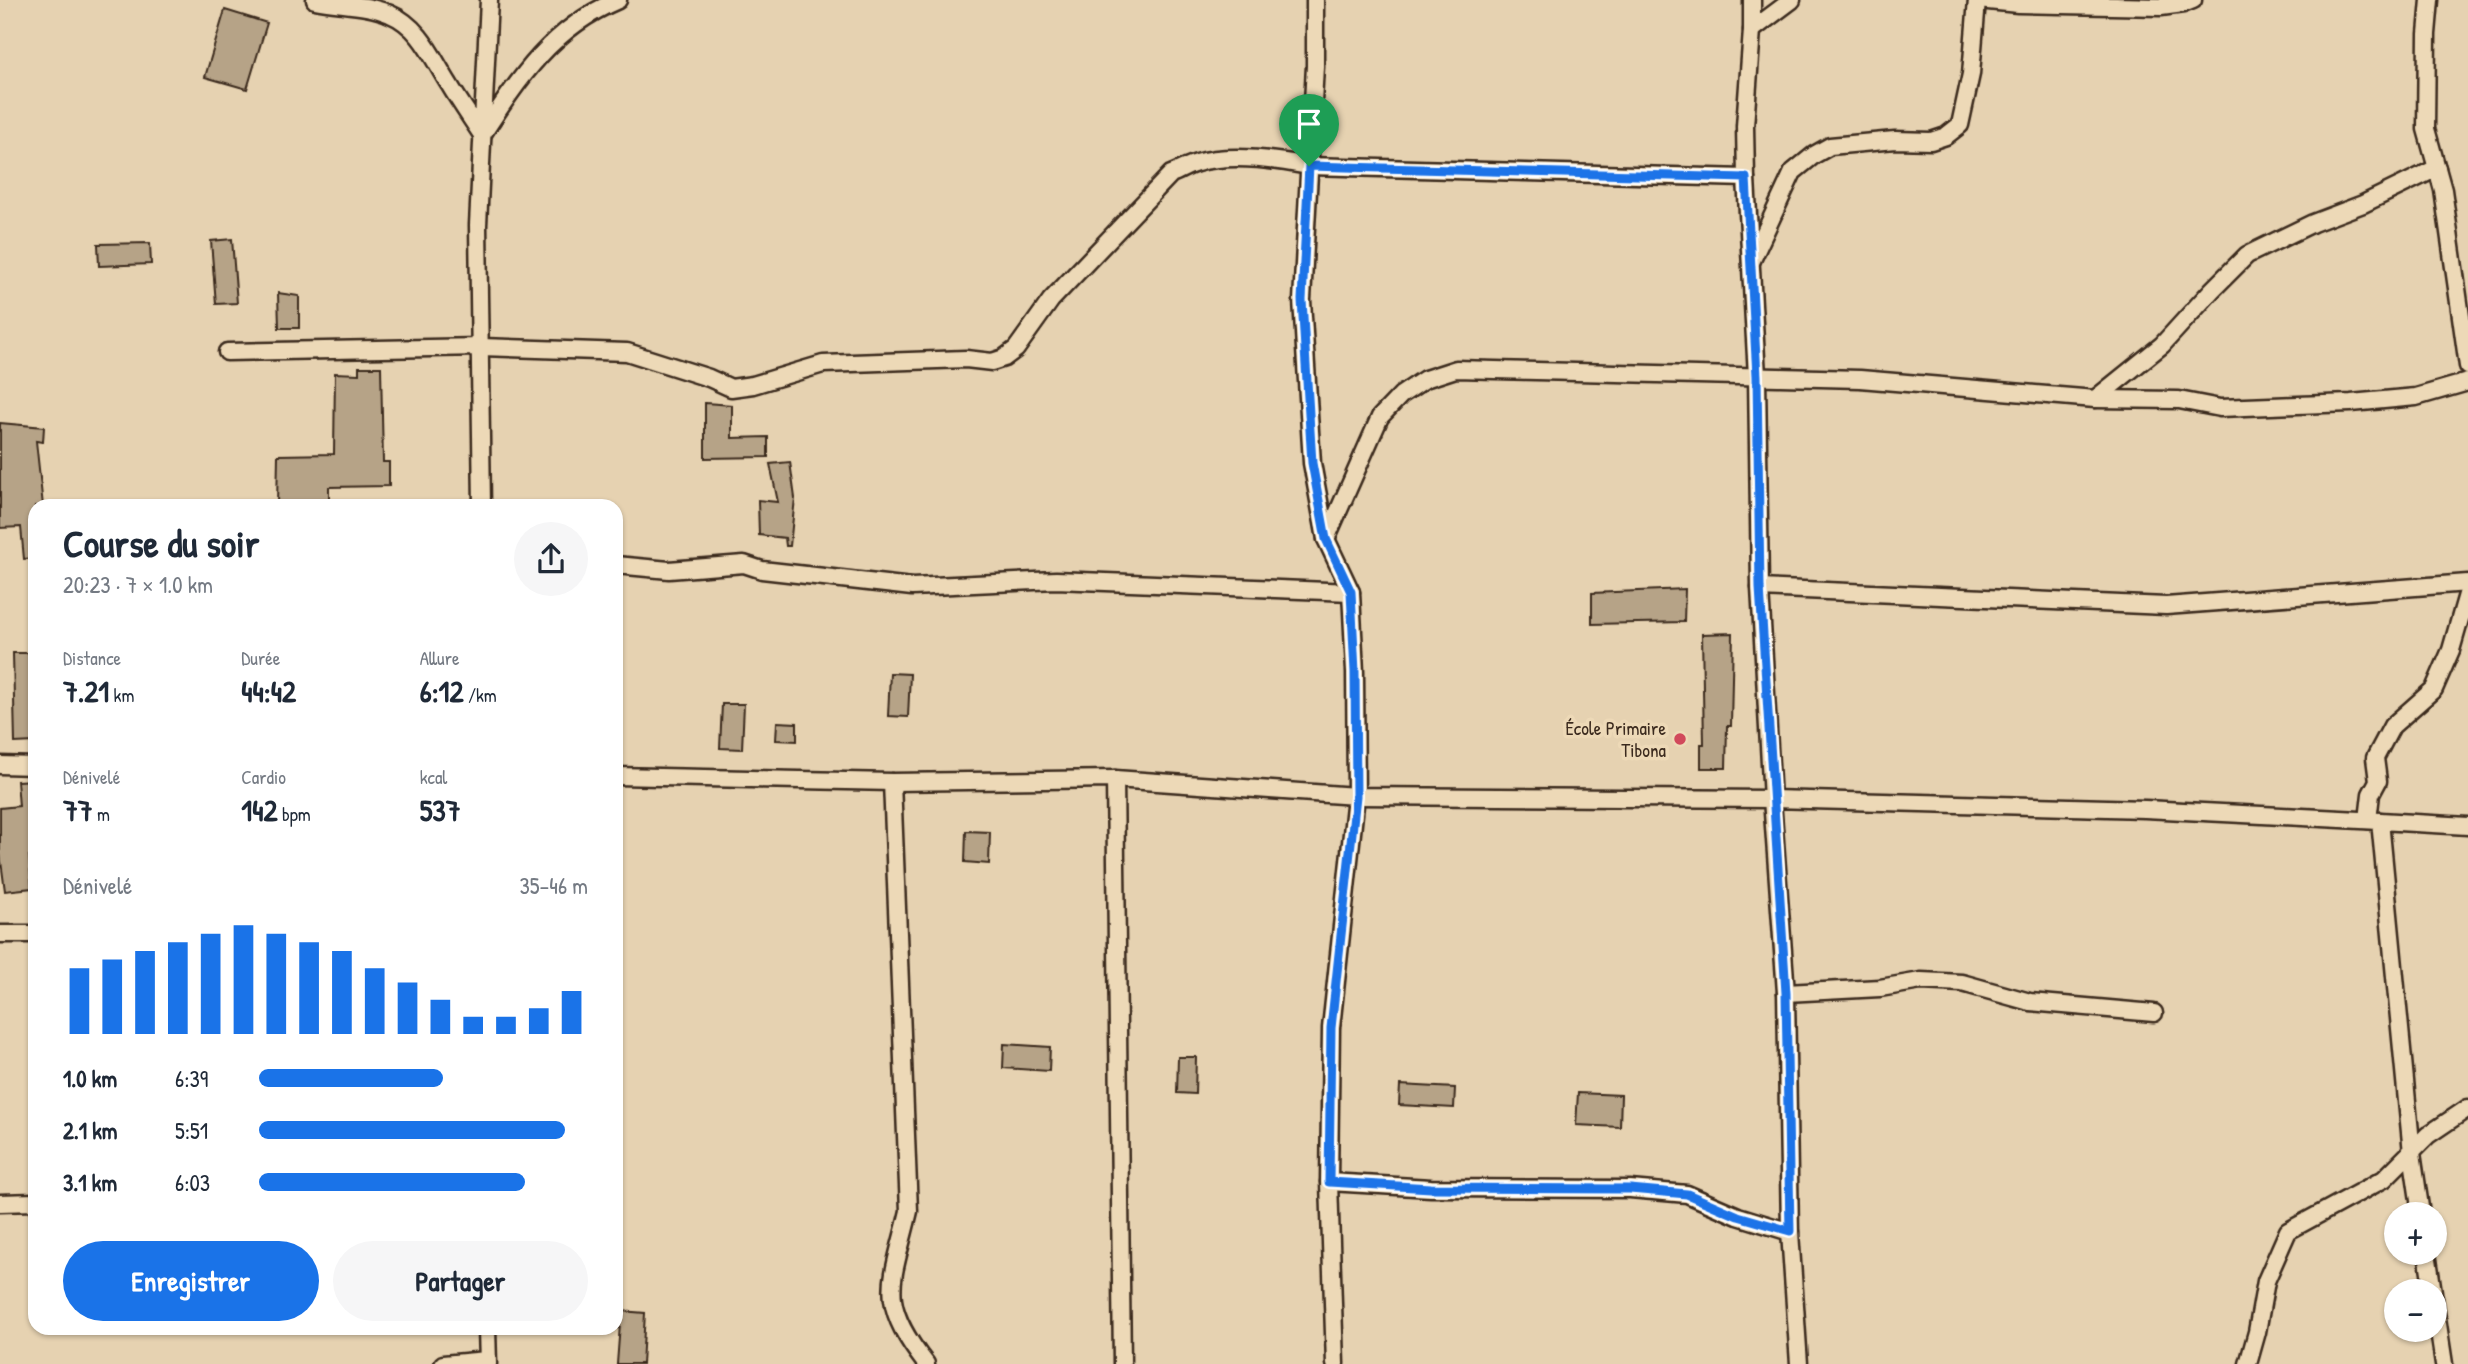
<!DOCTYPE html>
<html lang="fr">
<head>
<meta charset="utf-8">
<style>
	body { margin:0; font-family:"Patrick Hand",sans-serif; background:#f6f6f7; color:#1f2937; height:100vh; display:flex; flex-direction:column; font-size:26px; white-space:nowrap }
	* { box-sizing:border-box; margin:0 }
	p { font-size:23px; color:#747a83 }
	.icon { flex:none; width:38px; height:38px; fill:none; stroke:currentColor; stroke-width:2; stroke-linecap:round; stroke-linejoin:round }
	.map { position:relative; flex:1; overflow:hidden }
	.sheet { position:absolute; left:28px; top:499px; width:595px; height:836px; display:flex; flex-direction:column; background:#fff; border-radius:21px; box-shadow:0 2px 5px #0004 }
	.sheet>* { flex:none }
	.buttons { position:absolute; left:2384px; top:1202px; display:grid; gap:14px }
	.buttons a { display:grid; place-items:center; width:63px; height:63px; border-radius:50%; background:#fff; box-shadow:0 2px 5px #0004; font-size:35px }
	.pin { position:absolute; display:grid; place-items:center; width:60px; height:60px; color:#fff; margin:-72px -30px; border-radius:50% 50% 50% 0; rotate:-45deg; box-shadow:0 0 7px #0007 }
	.pin .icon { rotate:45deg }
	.round { display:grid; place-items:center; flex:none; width:74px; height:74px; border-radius:37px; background:#f6f6f7 }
	.headline { display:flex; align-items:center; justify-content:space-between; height:119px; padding:0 35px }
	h1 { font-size:38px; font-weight:800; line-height:52px }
	.figures { display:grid; grid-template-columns:repeat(3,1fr); gap:10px; height:119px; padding:7px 35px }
	.figures div { display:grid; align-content:center }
	.figures b { font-size:30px; font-weight:800 }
	.figures small { font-size:19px; font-weight:400 }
	.figures p { font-size:19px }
	.chart { height:196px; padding:14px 35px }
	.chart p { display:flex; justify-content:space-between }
	.chart svg { width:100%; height:126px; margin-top:7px; stroke:#1a73e8; stroke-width:6 }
	.button { display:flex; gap:14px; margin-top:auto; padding:14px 35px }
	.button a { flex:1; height:80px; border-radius:42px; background:#1a73e8; color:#fff; font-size:28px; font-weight:800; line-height:80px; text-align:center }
	.button a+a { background:#f6f6f7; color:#1f2937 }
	ul { padding:0 35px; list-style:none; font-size:23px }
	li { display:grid; grid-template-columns:112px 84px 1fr; align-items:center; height:52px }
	li i { height:18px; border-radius:9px; background:#1a73e8 }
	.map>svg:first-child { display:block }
	.building { fill:#b6a387; stroke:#3b2a1e; stroke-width:2 }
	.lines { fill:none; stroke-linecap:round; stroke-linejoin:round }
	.minor-casing { stroke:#3b2a1e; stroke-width:21 }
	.minor { stroke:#edd9b7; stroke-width:16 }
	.route-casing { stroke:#fff; stroke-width:14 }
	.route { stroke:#1a73e8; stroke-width:9 }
	.poi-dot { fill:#d1495b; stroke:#edd9b7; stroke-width:2.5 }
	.labels { text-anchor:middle; stroke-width:7; stroke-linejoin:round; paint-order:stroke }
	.poi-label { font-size:19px; fill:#3b2a1e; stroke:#edd9b7; text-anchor:end }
</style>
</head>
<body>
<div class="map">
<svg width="2468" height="1364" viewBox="0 0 2468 1364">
	<rect width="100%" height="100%" fill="#e6d2b1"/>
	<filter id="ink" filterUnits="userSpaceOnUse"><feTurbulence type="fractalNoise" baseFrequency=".0143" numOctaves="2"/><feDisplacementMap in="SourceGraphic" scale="14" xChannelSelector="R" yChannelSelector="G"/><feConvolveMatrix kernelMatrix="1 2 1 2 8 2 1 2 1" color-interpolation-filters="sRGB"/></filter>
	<g filter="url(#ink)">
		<g class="building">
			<path d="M225 10 267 23 247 89 205 77Z"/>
			<path d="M232 239 237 303 216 304 211 241Z"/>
			<path d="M150 243 151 264 99 266 98 244Z"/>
			<path d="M278 293 299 296V328H279Z"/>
			<path d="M359 367H381L383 462H389V486L329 487V506H277L278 455 334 454 335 373 359 374Z"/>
			<path d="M705 403 732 405V438L768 437V457L705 458Z"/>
			<path d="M0 423 44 427 43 442 36 441 43 506H35V558L24 559 21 527 0 528Z"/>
			<path d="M790 462 795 498 790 546H786L785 538 759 535 758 500 778 502 770 464Z"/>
			<path d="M1685 589 1684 622 1592 624V593Z"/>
			<path d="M1733 633 1731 726H1727L1726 768H1701V744H1704L1702 634Z"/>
			<path d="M13 653H35V742L15 743Z"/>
			<path d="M890 673 910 674 908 717 888 716Z"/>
			<path d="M722 704H744L742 749 720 748Z"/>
			<path d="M777 722 797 723V741L776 740Z"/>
			<path d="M35 780V856H29L32 888 5 891 0 854V808L19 806 17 781Z"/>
			<path d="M966 831 990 832 989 864 965 862Z"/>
			<path d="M1004 1044 1050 1047 1049 1071 1003 1068Z"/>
			<path d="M1178 1057H1196L1195 1094 1177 1093Z"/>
			<path d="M1400 1085 1455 1088 1454 1108 1399 1105Z"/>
			<path d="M1578 1093 1621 1095 1620 1127 1576 1125Z"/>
			<path d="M621 1311 645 1313 642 1364H617Z"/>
		</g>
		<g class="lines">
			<defs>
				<g id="minor">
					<path d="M315 0C339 5 367 4 390 14 420 26 433 59 449 84 459 101 471 118 482 135 520 77 552 28 618 0"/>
					<path d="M1315 0V66L1302 300 1312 463 1326 539 1351 592 1355 672 1356 796 1331 1028 1329 1182 1335 1364"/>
					<path d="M1978 0 2018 4 2161 7 2183 4 2193 0"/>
					<path d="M2430 0 2427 34 2426 129 2443 190 2468 366"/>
					<path d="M1752 30 1792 0"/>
					<path d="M1752 260 1793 172 1814 155 1830 146 1895 140 1931 141 1946 136 1960 125 1971 74 1977 0"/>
					<path d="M227 352 481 347 627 352 709 378 731 388 753 385 823 364 966 359 992 362 1004 358 1016 349 1051 300 1171 174C1180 171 1188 165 1197 163 1229 153 1277 160 1309 166L1746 178"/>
					<path d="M2095 399 2162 345 2212 290 2247 255 2313 223 2363 204 2437 168"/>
					<path d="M482 506 478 225 489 0"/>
					<path d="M1326 539 1380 417 1401 395 1425 379 1456 369 1860 379 2095 399 2179 400 2220 408 2351 403 2416 397 2468 382"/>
					<path d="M616 565 669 570 744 564 762 570 912 587 1056 580 1351 592"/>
					<path d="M1760 588 2166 606 2468 583"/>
					<path d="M0 765 35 766"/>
					<path d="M616 776 892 782 1115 779 1356 796 1772 799 1760 588 1757 376 1746 178 1745 126 1752 30V0"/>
					<path d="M1115 779 1122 1364"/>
					<path d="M892 782 909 1211C892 1284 876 1299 926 1364"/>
					<path d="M2368 820 2371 794 2378 781 2375 758 2392 726 2434 689 2451 650 2468 591"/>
					<path d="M2380 821 2468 826"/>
					<path d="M0 934H35"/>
					<path d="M1786 993 1880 988 1921 981 1962 983 2030 1002 2154 1013"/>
					<path d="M1329 1182 1431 1188 1630 1189 1687 1194 1738 1216 1790 1232"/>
					<path d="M0 1203 35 1202"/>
					<path d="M2427 1253 2433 1292"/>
					<path d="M2434 1298 2444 1364"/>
					<path d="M487 1328 488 1364"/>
					<path d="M443 1364 487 1360"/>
					<path d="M1799 1364 1790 1232 1786 993 1772 799 2145 809 2380 821 2412 1153 2421 1214"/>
					<path d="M2248 1364 2257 1332 2266 1281 2288 1231 2384 1179 2428 1135 2468 1108"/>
				</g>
			</defs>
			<use href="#minor" class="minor-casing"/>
			<use href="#minor" class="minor"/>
		</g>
	</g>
	<g class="lines" filter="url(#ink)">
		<defs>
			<path id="route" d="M1309 166 1746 178 1757 376 1760 588 1786 993 1790 1231 1738 1216 1687 1194 1630 1189 1431 1188 1329 1182 1331 1028 1356 796 1355 672 1351 592 1326 539 1312 463 1302 300Z"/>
		</defs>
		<use href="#route" class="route-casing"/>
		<use href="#route" class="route"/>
	</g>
	<circle class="poi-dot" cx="1680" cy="739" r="7"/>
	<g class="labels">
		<g class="poi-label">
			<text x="1666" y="735">École Primaire<tspan x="1666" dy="22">Tibona</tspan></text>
		</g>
	</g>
</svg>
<div class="buttons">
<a>+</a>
<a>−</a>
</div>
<div class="pin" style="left:1309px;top:166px;background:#1e9e55"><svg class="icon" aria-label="arrive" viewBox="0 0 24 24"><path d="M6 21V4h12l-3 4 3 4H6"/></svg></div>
<section class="sheet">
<div class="headline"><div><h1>Course du soir</h1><p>20:23 · 7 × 1.0 km</p></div><a class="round"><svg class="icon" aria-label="share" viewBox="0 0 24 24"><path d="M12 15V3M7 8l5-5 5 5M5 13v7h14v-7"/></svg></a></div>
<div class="figures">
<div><p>Distance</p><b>7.21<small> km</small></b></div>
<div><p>Durée</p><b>44:42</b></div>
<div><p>Allure</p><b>6:12<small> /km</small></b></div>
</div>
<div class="figures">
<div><p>Dénivelé</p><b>77<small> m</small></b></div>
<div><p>Cardio</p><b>142<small> bpm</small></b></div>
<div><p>kcal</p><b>537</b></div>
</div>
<div class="chart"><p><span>Dénivelé</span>35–46 m</p>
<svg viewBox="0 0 160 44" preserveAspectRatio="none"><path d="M5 44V21M15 44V18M25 44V15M35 44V12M45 44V9M55 44V6M65 44V9M75 44V12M85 44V15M95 44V21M105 44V26M115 44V32M125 44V38M135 44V38M145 44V35M155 44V29"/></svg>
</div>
<ul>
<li><b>1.0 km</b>6:39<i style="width:56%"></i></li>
<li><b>2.1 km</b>5:51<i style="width:93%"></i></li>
<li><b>3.1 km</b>6:03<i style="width:81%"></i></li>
</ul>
<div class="button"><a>Enregistrer</a><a>Partager</a></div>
</section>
</div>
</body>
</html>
